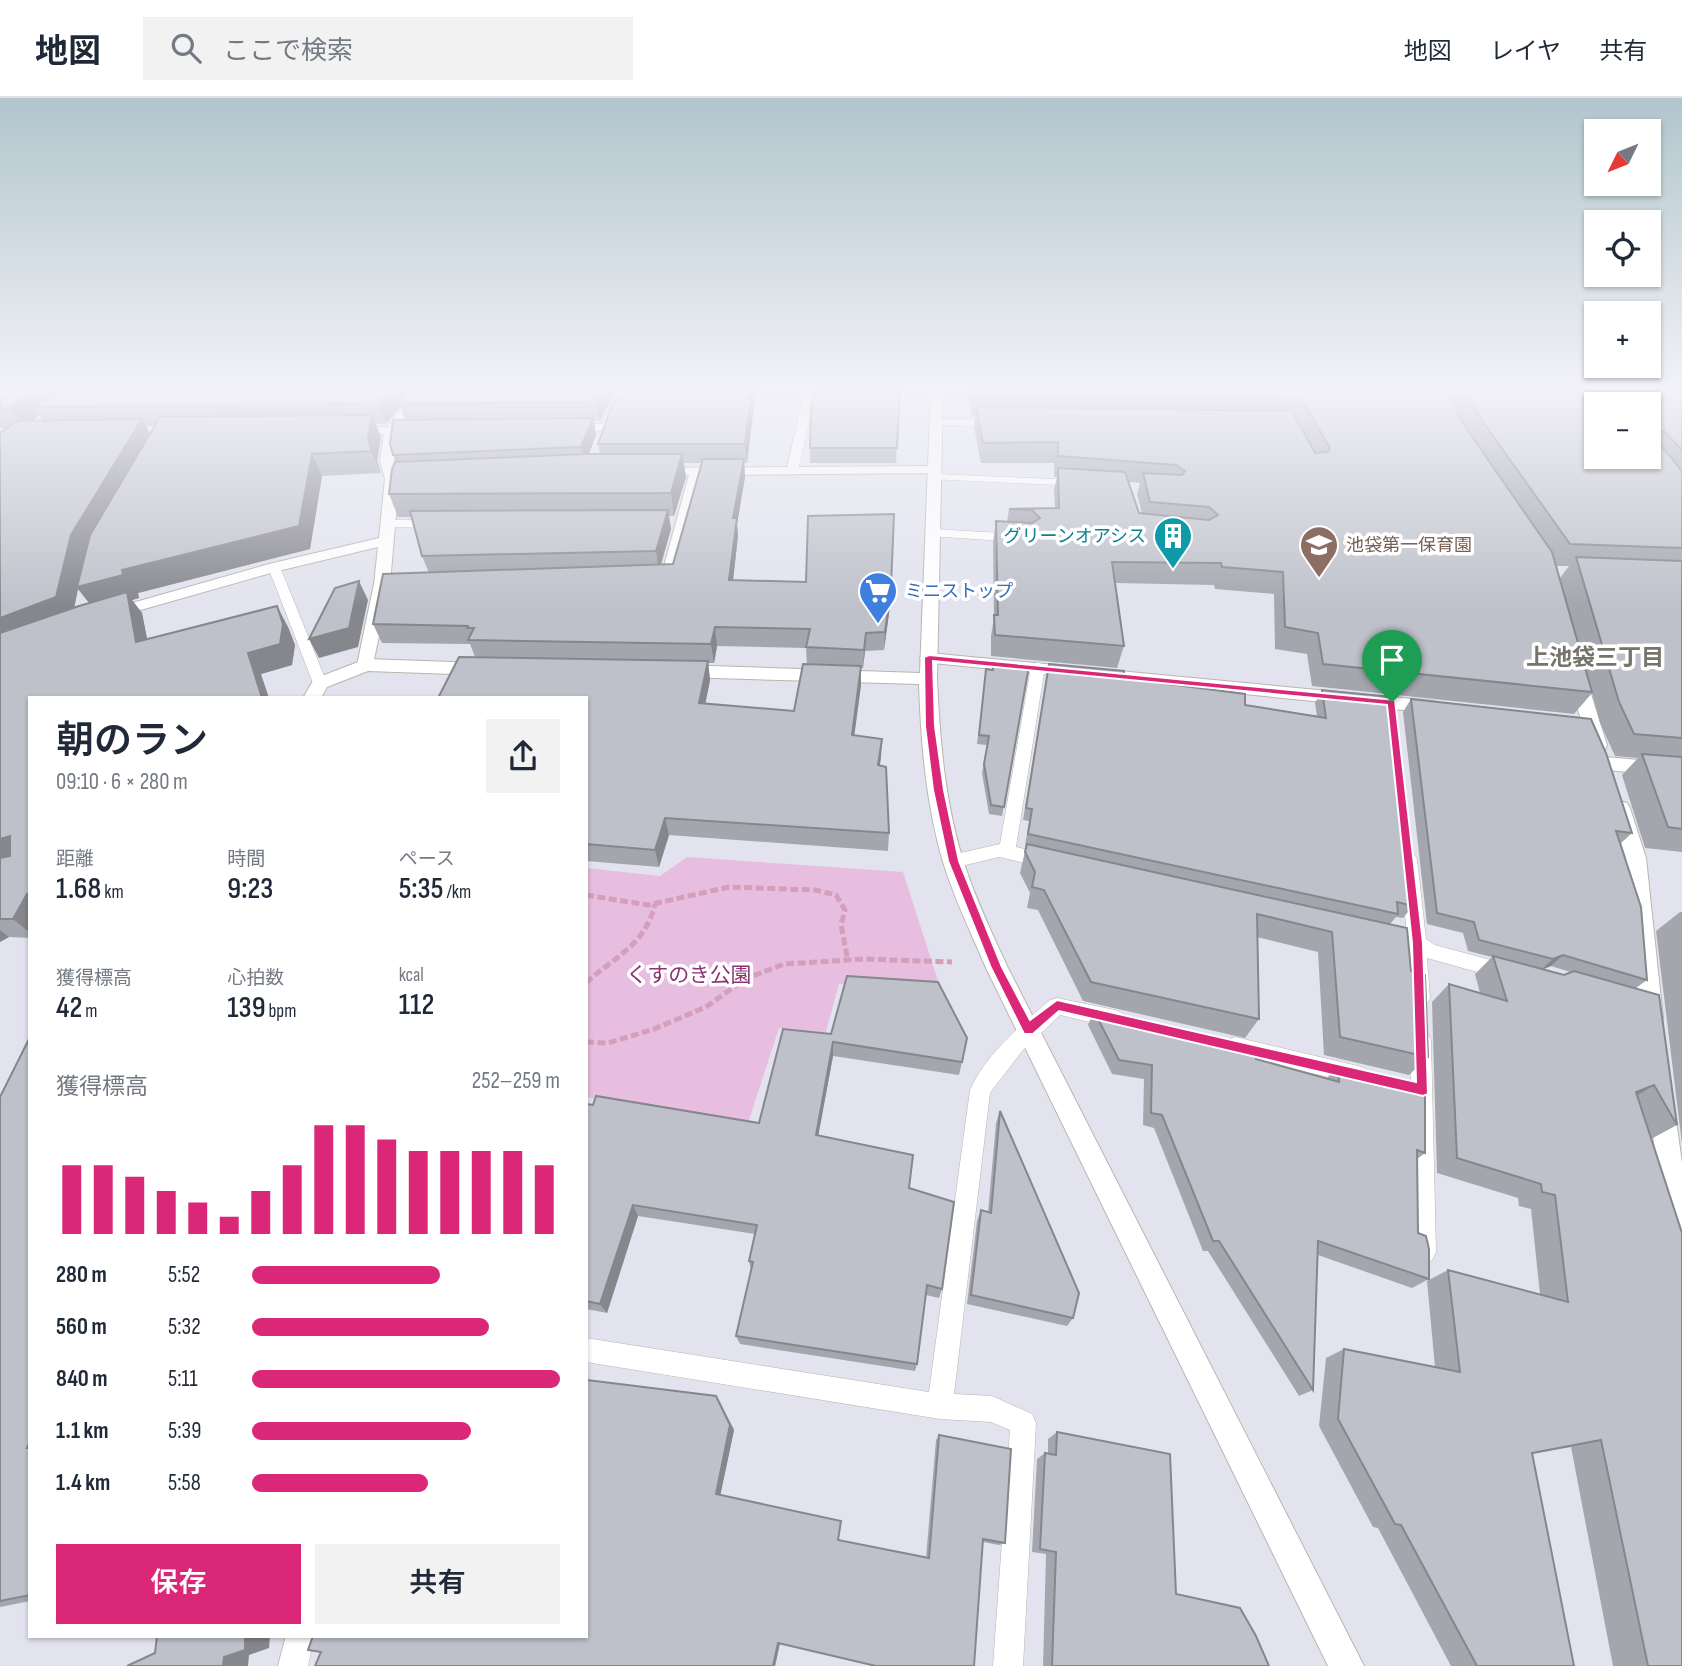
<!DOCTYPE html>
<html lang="ja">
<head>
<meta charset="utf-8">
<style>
	body { margin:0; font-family:"Sofia Sans Condensed","Noto Sans JP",sans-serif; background:#f2f2f3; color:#1f2937; height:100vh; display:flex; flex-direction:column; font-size:26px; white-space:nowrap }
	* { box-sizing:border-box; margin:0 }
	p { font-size:23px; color:#747a83 }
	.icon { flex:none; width:38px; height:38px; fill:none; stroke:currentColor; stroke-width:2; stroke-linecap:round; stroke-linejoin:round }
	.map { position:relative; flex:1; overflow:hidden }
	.side { position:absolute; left:28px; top:598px; width:560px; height:942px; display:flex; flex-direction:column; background:#fff; border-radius:0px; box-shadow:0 2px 5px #0004 }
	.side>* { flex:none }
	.needle { width:46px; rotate:227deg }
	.buttons { position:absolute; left:1584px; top:21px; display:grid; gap:14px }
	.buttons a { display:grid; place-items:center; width:77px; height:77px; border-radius:0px; background:#fff; box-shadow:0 2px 5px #0004; font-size:35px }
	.pin { position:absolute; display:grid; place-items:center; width:60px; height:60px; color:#fff; margin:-72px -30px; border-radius:50% 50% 50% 0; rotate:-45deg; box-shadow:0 0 7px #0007 }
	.pin .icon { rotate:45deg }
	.round { display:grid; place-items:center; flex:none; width:74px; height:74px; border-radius:0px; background:#f2f2f3 }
	.summary { display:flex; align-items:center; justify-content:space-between; height:119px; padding:0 28px }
	h1 { font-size:38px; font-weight:600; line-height:52px }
	.figures { display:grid; grid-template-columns:repeat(3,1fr); gap:10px; height:119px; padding:7px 28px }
	.figures div { display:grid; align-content:center }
	.figures b { font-size:30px; font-weight:600 }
	.figures small { font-size:19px; font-weight:400 }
	.figures p { font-size:19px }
	.chart { height:196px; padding:14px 28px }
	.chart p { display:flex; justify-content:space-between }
	.chart svg { width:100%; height:126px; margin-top:7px; stroke:#db2777; stroke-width:6 }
	.primary-button { display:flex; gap:14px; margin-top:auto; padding:14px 28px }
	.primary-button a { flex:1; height:80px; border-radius:0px; background:#db2777; color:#fff; font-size:28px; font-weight:600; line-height:80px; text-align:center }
	.primary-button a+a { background:#f2f2f3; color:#1f2937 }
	ul { padding:0 28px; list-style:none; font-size:23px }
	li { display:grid; grid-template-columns:112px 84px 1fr; align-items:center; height:52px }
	li i { height:18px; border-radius:9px; background:#db2777 }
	header { display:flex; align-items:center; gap:42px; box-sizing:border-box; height:98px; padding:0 35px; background:#fff; border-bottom:2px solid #e0e1e3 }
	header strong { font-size:33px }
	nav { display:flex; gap:38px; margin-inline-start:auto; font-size:24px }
	.search { width:490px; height:63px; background:#f2f2f3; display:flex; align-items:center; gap:18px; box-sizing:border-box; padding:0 24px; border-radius:0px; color:#747a83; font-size:26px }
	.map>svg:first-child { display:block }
	.green { fill:#e7bedf }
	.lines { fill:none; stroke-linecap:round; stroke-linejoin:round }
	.lane-casing { stroke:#b6b5af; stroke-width:1 }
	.street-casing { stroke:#b6b5af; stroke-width:2 }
	.secondary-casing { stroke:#b7b6ae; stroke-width:2 }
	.path { stroke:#d59ebb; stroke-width:5; stroke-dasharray:8 3.5; stroke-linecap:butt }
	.lane { fill:#fff; fill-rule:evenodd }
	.street { fill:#fff; fill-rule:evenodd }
	.secondary { fill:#fff; fill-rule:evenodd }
	.wall { fill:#a4a6ae; fill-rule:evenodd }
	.shaded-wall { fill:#86878d }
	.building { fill:#bfc1ca; stroke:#86878d; stroke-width:2; fill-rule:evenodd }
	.route { fill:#db2777; stroke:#fff; stroke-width:2; fill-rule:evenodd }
	.labels { text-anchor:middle; stroke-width:7; stroke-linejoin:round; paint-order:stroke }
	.far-culture-label { font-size:18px; fill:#0d838f; stroke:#fff; text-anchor:end }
	.far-education-label { font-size:18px; fill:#785e54; stroke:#fff; text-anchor:start }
	.far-shop-label { font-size:18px; fill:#366cbe; stroke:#fff; text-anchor:start }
	.park-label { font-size:21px; fill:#8c3375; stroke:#fff }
	.neighbourhood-label { font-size:23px; font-weight:bold; fill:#77746c; stroke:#fff }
</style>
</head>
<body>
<header>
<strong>地図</strong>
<div class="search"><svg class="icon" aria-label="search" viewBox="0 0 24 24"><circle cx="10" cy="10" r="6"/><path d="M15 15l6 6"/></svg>ここで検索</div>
<nav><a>地図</a><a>レイヤ</a><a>共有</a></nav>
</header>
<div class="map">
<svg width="1682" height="1568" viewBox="0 0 1682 1568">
	<rect width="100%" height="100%" fill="#e3e3ef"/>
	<path class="green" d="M687 759 903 774 940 889 839 886 825 937 779 930 748 1025 586 999V770L660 778Z"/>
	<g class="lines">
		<defs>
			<g id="lane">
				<path d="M806 290H816L798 373 792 376 786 373Z"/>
				<path d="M933 322H996L1001 325 996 328 937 327 932 324Z"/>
				<path d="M935 376 1078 382 1084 385 1078 388 931 381V377Z"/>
				<path d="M388 422H437L443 426 437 430 384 429V423Z"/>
				<path d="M933 431 1018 436 1024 440 1018 444 929 438 927 435Z"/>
				<path d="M274 465 280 469 327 585 325 588 320 590 313 585 268 469Z"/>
				<path d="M1038 564 1045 569 1016 749 1053 758 1056 763 1053 768 1047 770 999 759 953 770 947 768 944 763 947 758 1000 746 1031 569Z"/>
				<path d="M1408 754 1414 756 1417 761 1426 841 1435 847 1513 868 1515 874 1513 880 1506 882 1427 860 1430 900 1427 906 1420 908 1413 906 1410 900 1408 851 1380 843 1377 838 1380 833 1386 830 1407 835 1399 761 1402 756Z"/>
				<path d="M1057 900 1115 912 1122 915 1125 921 1122 927 1115 930 1060 917 1022 953 990 995 954 1296 992 1298 1032 1316 1036 1325 1023 1568H993L1010 1332 991 1324 940 1321 586 1264V1240L929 1294 970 992C986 956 1021 927 1050 902Z"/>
				<path d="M1421 933 1428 936 1431 942 1436 1154 1432 1162 1424 1166 1416 1162 1412 1154 1411 942 1414 936Z"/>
				<path d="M1235 939 1358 968 1365 970 1368 977 1365 984 1358 986 1235 957 1228 954 1225 948 1228 942Z"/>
				<path d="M286 1538H314L308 1568H278Z"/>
			</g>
			<g id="street">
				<path d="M415 290H427L400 329H418L424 333 418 337H397L394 363 399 381 390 486 372 571H360L357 567 374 486 378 449 278 473 116 519H104L102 516 104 513 269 466 379 440 385 381 380 363 384 336H349L343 332 349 328 388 329Z"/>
				<path d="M620 290H632L612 333 561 334V328L566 327 602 326Z"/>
				<path d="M934 368 939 369V375L703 377 676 480C670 487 652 487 646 480L648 477 662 475 689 377H656L649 373 651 370Z"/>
				<path d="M929 555 1434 603 1443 609 1434 615 923 564 920 560 923 556Z"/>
				<path d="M1576 571 1585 577 1607 647 1605 652H1591L1589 647 1567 577Z"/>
				<path d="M1606 659 1682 666V680L1599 671 1597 666 1599 661Z"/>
				<path d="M1620 703 1627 705 1630 710 1646 760 1663 920 1659 927 1651 930 1643 927 1639 920 1626 760 1610 710 1613 705Z"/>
				<path d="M1662 995 1671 999 1674 1007 1682 1065V1154L1672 1150 1662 1124 1650 1007 1653 999Z"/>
			</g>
			<g id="secondary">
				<path d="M931 290H943L937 581C940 644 945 708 965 768 976 802 992 835 1007 868L1364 1568H1328L986 870C971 835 954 800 943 764 926 706 921 646 919 586L681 579 672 573 681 567 920 575Z"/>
				<path d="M366 561 481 565 490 571 481 577 368 573 327 589 321 600H303L314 581Z"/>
			</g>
		</defs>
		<use href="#lane" class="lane-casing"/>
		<use href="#street" class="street-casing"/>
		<use href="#secondary" class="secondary-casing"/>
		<g class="path">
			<path d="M586 797 648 807 729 789 815 792 836 797 845 812 841 827 848 863"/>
			<path d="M586 885C615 858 645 848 655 806"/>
			<path d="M586 944 608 945 654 931 706 909 745 881 784 866 863 861 952 864"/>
		</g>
		<use href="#lane" class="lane"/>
		<use href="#street" class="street"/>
		<use href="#secondary" class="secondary"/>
	</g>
	<g class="wall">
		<path d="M0 290H617L600 323H594L596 337 589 356H600L598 346 622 290H756L747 365H744L745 379 737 426 738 438 733 482 890 508 884 552 865 553 863 570H861V587L854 637 882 641 880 667 889 735 888 753 669 737 659 769 586 763V600L475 559 470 546 382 545 373 526 429 475 422 458 411 419H398L389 396 396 364 393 357 405 322 400 308 387 325 376 326 381 339 377 363 381 375 322 378 310 451 138 495 139 500 132 502 142 515 147 542 288 529 295 547 292 567 261 576 30 600V840L9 839 0 844V332L1 334 7 330H0ZM39 317 43 322 33 323ZM146 328H155L150 335ZM684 365H701L673 466 661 467 671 431 669 418H674L686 379ZM78 491 89 505 74 510ZM717 548 806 550 807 567 794 613 705 606 710 582 708 565H714Z"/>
		<path d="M900 290 896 365H810V350Z"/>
		<path d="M968 290H1682V754L1645 750 1622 677 1638 660 1615 658 1600 625 1592 595 1574 616 1312 588 1307 556 1275 551 1274 496 1215 491 1214 487 1115 485 1124 548 1117 570 991 558V538L994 519 993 444 996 423 1007 424 1009 411 1055 410 1054 391 1057 379H1054V365H981L974 329 975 319H972L968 295ZM1129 384 1140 385 1137 396 1142 416 1139 415ZM1556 468H1569L1560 480 1585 568Z"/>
		<path d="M993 564 1029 568 1002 718 989 716 982 675 987 647 977 646 985 580 992 572Z"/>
		<path d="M1049 566 1124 580 1245 607 1317 618 1315 605 1322 592 1413 808 1403 820 1396 819 1390 826 1411 873 1428 959 1409 977 1324 957 1318 854 1257 839 1259 921 1245 940 1083 903 1038 812 1027 810 1030 795 1020 775 1026 749 1025 748 1029 723 1023 722Z"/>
		<path d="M1411 601 1632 735 1620 746 1647 882 1636 890 1677 1027 1651 1041 1682 1568H1613L1571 1349 1532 1356 1574 1568H1451L1378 1430 1373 1429 1319 1328 1326 1260 1344 1251 1435 1269 1427 1183 1448 1172 1540 1196 1531 1111 1519 1108 1518 1100 1437 1075 1432 904 1449 886 1480 895 1475 876 1492 859 1468 853 1463 835 1427 826 1403 614ZM1551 868 1570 874 1564 877 1544 871Z"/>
		<path d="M1680 814H1682V1046L1656 833Z"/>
		<path d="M1094 913 1256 961 1327 980 1338 968 1425 1055 1417 1061 1418 1135 1429 1181 1412 1190 1318 1157 1313 1292 1299 1298 1208 1153H1203L1154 1030 1143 1027 1144 981 1112 976 1088 927Z"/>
		<path d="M783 931 962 964 959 977 833 958 818 1038 909 1090 942 1191 939 1200 926 1197 917 1266 915 1273 740 1246 736 1238 751 1172 749 1163 755 1136 638 1118 607 1215 586 1211V1006L759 1025Z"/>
		<path d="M30 939V1503L0 1509V999Z"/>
		<path d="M1000 1013 1073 1220 1067 1228 967 1206 977 1123 981 1112 988 1114 996 1025Z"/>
		<path d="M720 1304 734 1332 720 1397 838 1442 926 1460 936 1342 939 1337 1005 1445 999 1447 983 1444 780 1546 775 1568H315L321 1554Z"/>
		<path d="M1057 1334 1176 1496 1269 1568H1043L1046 1456 1032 1454 1037 1361 1045 1355 1048 1356V1341Z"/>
	</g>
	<g class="shaded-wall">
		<path d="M37 290H75L34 309 39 317 25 329 11 310Z"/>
		<path d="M392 290H413L399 306 400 308 387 325 379 306Z"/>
		<path d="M604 290H617L600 323 596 304Z"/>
		<path d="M752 290H756L747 365 745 346Z"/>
		<path d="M372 317 381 339 377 363 381 375 371 353 368 340Z"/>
		<path d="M593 320 596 337 585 366 581 349Z"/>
		<path d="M142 321 153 341 122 472 312 356 322 378 310 451 138 495 139 500 132 502 142 515 152 565 95 512 78 491 72 520 0 547V520L71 437Z"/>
		<path d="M682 356 686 379 674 418 671 395Z"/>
		<path d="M744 361 745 379 737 426 738 438 731 500 729 482 733 420Z"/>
		<path d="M668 412 671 431 659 472 656 453Z"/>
		<path d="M359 483 368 502 358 549 319 560 309 541Z"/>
		<path d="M891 489 890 508 884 552 885 534Z"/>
		<path d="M277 508 288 529 295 547 292 567 261 576 269 600H262L248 555Z"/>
		<path d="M715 529 717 548 714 565 711 546Z"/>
		<path d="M866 535 865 553 863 570 864 552Z"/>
		<path d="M708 563 710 582 702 623 699 605Z"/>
		<path d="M861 568V587L852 655V637Z"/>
		<path d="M882 641 881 659 877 685 878 667Z"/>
		<path d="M665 720 669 737 659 769 655 752Z"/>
		<path d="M10 738 30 756 0 767V741Z"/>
		<path d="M27 796 30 799V835L13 821Z"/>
		<path d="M0 832 9 839 0 844Z"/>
		<path d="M1563 857 1551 868 1541 872 1553 861Z"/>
		<path d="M833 944V958L816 1050V1037Z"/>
		<path d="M1654 987 1628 1003 1636 994Z"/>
		<path d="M633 1107 638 1118 607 1215 600 1206Z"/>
		<path d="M716 1298 734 1332 720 1399 716 1396Z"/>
		<path d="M245 1538H270L269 1550 249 1557 248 1568H223L224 1559Z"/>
		<path d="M780 1544 775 1568H773L778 1545Z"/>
	</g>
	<g class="building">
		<path d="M0 290H37L11 310H0Z"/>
		<path d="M59 290H392L379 306 34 309Z"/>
		<path d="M410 290H604L596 304 399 306Z"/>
		<path d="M622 290H752L745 346H598L610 313Z"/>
		<path d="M815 290H900L897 350H810L811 309Z"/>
		<path d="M972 290H1445L1464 327 1552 454 1592 594 1323 566 1318 535 1285 529 1283 474 1222 469 1221 465 1112 464 1124 548 995 537 994 517H998L996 423 1032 425 1040 420 1032 412 1009 411 1059 410 1058 370 1125 374 1139 415 1209 422 1218 417 1209 409 1150 404 1143 375 1182 377 1185 373 1176 367 1058 358V344L983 345 976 309 1292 313 1315 355 1328 354 1330 350 1305 307 1298 302 974 299Z"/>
		<path d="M1463 290H1682V352L1664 333H1661L1655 340 1682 373V450L1570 446 1483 324ZM1596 306H1648V359H1596Z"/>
		<path d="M372 317 368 340 371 353 312 356 299 428 122 472 123 477 77 489 90 437 160 319Z"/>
		<path d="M593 320 581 349 393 357 390 346 393 322Z"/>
		<path d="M142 321 71 437 56 499 0 520V335L17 323Z"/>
		<path d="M586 356H682L671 395 389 396 392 371 395 364Z"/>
		<path d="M703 361H744L733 420H737L729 482 806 484 808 418 894 416 891 489 885 534 866 535 864 552 806 549 810 531 715 529 711 546 468 542 474 530H467L468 528 373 526 383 476 673 466Z"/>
		<path d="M668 412 656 453 422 458 410 413Z"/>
		<path d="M1576 459 1682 463V640L1634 636 1619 604Z"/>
		<path d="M359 483 349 530 309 541 335 490Z"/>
		<path d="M127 494 136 544 277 508 283 526 280 546 248 555 262 600H30V798L27 796 13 821H0V760L10 758V738L0 741V535L79 508Z"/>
		<path d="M459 559 708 563 699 605 794 613 803 566 861 568 852 637 882 641 878 667 886 669 889 735 665 720 655 752 586 746V600H438Z"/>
		<path d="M993 564 1029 568 1004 709 991 707 984 666 989 638 979 637 986 571 993 572Z"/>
		<path d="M1049 566 1124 573V580L1245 596V607L1326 620 1322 592 1391 599 1413 808 1397 804 1398 816 1028 736 1032 711 1026 710Z"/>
		<path d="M1411 601 1591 621 1606 655 1632 735 1616 733 1641 809 1647 882 1563 857 1553 861 1479 842 1474 824 1437 815Z"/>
		<path d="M1642 656 1682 659V731L1668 729Z"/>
		<path d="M1027 746 1407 830 1411 873 1425 877 1428 959 1340 939 1332 834 1257 816 1259 921 1091 884 1044 792 1032 789 1035 774 1025 754Z"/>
		<path d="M1493 858 1564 877 1574 873 1659 897 1677 1027 1654 987 1636 994 1682 1135V1568H1648L1601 1342 1532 1355 1574 1568H1477L1401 1427 1395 1426 1338 1321 1344 1251 1460 1274 1448 1172 1568 1204 1555 1097 1542 1094 1541 1086 1457 1060 1449 886 1507 903Z"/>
		<path d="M847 878 938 884 967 940 962 964 833 944 816 1037 913 1057 909 1090 954 1104 942 1191 927 1187 917 1266 736 1238 753 1164 749 1163 757 1127 633 1107 600 1206 586 1203V1006L593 1007 596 998 759 1025 783 931 831 936Z"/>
		<path d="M1094 913 1256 949V961L1339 984 1338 968 1425 988V1055L1417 1052 1418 1135 1426 1138 1429 1151V1181L1318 1143 1313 1292 1219 1143H1213L1162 1017 1151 1015 1152 967 1119 962Z"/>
		<path d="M30 939V1343L27 1350H30V1497L0 1503V999Z"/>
		<path d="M1000 1013 1079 1195 1073 1220 971 1197 981 1112 991 1115Z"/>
		<path d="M587 1282 716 1298 730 1327 716 1396 841 1423 838 1442 929 1460 939 1337 1011 1351 1005 1445 983 1441 974 1568H876L778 1545 773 1568H315L321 1554 308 1552 313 1538H586Z"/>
		<path d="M1057 1334 1170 1356 1176 1496 1240 1510 1256 1538 1269 1568H1052L1056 1454 1040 1451 1045 1355 1056 1357Z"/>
		<path d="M157 1538H245V1552L224 1559 223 1568H127L155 1555Z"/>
	</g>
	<linearGradient id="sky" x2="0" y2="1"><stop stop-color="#b1c5cc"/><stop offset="0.57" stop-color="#f2f2f8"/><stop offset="1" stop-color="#f2f2f8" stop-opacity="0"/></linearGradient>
	<rect width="1682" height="510" fill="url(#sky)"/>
	<path class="route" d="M929 557 1395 602 1423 845 1428 996 1423 998 1059 913 1033 936H1024L991 870 948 763 933 692 925 628 924 559ZM933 563 1387 607 1412 845 1416 984 1057 902 1030 922 1002 869 959 763 944 692 935 628Z"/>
	<defs>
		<symbol id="building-pin" viewBox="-11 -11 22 30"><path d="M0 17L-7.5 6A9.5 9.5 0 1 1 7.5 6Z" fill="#0f9aa8" stroke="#fff"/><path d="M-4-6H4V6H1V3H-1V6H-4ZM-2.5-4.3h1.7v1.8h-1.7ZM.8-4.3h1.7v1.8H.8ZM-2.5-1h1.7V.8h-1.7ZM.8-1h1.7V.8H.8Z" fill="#fff"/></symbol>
		<symbol id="school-pin" viewBox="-11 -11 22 30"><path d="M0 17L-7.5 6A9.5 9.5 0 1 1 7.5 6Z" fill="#8d6e63" stroke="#fff"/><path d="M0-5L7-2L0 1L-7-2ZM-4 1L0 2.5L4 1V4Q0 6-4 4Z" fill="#fff"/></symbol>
		<symbol id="supermarket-pin" viewBox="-11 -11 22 30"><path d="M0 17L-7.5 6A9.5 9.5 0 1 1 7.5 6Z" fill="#3f7fe0" stroke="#fff"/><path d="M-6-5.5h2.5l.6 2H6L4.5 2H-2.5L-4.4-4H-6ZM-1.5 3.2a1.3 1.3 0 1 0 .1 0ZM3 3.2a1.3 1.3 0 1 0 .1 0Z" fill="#fff"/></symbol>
	</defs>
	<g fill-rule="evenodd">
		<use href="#building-pin" x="1151" y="416" width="44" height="60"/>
		<use href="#school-pin" x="1297" y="425" width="44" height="60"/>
		<use href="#supermarket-pin" x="856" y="471" width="44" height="60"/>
	</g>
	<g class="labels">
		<g class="far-culture-label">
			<text x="1146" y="444">グリーンオアシス</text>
		</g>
		<g class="far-education-label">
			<text x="1346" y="453">池袋第一保育園</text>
		</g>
		<g class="far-shop-label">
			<text x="905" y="499">ミニストップ</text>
		</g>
		<g class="park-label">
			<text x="689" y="884">くすのき公園</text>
		</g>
		<g class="neighbourhood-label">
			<text x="1595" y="567">上池袋三丁目</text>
		</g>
	</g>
</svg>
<div class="buttons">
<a><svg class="needle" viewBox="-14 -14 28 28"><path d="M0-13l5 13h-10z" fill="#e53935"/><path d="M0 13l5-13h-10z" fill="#747a83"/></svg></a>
<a><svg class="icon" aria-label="locate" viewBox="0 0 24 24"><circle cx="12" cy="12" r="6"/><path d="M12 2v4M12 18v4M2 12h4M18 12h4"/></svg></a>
<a>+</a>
<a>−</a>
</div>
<div class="pin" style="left:1392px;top:604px;background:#1e9e55"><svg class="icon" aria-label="arrive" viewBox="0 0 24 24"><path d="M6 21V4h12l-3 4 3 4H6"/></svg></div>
<section class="side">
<div class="summary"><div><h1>朝のラン</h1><p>09:10 · 6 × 280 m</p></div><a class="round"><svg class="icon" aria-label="share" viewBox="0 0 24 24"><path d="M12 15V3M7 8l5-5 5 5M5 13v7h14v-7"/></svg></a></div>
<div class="figures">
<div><p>距離</p><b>1.68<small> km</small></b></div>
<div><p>時間</p><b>9:23</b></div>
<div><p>ペース</p><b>5:35<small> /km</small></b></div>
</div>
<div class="figures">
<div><p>獲得標高</p><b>42<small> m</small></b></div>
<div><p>心拍数</p><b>139<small> bpm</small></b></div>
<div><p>kcal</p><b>112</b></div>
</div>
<div class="chart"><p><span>獲得標高</span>252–259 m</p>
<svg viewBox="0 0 160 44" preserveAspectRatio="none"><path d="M5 44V20M15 44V20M25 44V24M35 44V29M45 44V33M55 44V38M65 44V29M75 44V20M85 44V6M95 44V6M105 44V11M115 44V15M125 44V15M135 44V15M145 44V15M155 44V20"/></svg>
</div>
<ul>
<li><b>280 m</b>5:52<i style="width:61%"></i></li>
<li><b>560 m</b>5:32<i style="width:77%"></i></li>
<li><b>840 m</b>5:11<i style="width:100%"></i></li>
<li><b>1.1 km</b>5:39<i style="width:71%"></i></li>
<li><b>1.4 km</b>5:58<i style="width:57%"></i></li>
</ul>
<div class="primary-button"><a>保存</a><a>共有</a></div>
</section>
</div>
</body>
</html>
